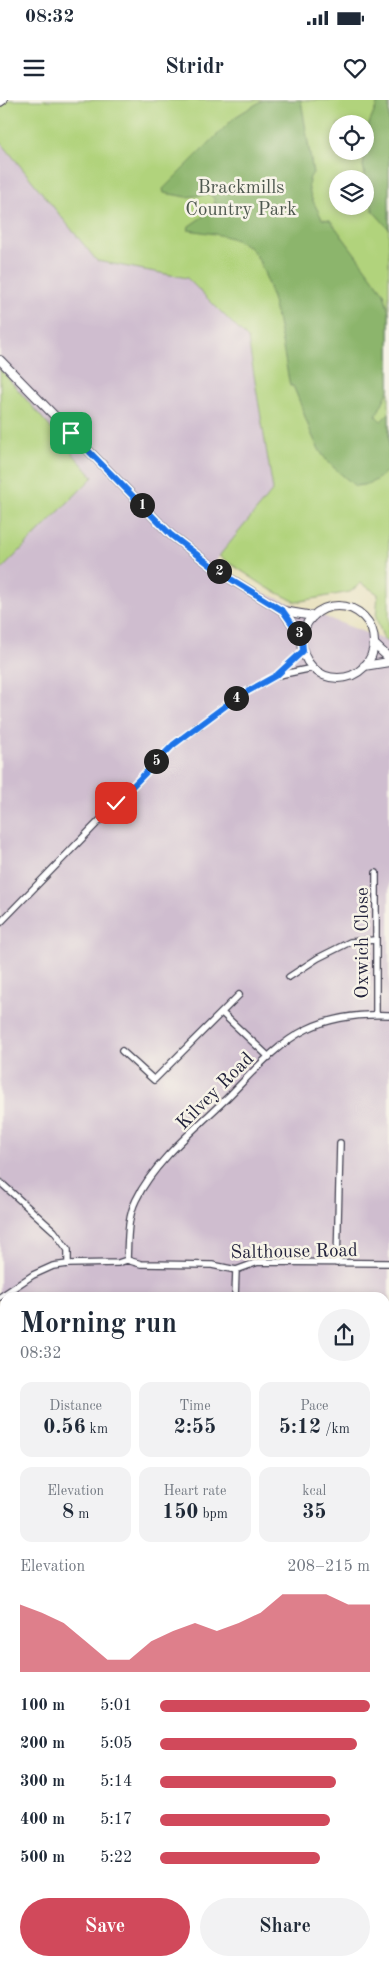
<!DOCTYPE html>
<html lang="en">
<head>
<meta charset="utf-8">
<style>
	body { margin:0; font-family:"Old Standard TT",serif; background:#f2f2f3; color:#1f2937; height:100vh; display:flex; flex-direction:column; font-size:19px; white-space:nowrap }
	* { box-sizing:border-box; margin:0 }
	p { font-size:16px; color:#747a83 }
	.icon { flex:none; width:28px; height:28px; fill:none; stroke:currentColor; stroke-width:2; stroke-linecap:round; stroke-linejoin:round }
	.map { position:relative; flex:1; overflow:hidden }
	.panel { position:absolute; left:0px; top:1192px; width:390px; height:674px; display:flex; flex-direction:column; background:#fff; border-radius:15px 15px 0 0; box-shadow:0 2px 8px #0003 }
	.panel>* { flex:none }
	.tools { position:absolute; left:329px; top:15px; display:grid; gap:10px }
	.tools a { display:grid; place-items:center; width:45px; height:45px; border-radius:50%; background:#fff; box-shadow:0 2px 8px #0003; font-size:25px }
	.pin { position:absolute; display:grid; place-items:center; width:42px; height:42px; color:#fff; margin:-21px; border-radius:10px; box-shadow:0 2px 8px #0006 }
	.km { position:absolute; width:25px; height:25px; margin:-12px; border-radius:50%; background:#222; color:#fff; font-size:14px; line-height:25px; text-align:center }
	.round { display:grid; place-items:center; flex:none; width:52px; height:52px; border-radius:26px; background:#f2f2f3 }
	.summary { display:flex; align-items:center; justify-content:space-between; height:85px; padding:0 20px }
	h1 { font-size:28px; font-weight:800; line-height:38px }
	.stats { display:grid; grid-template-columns:repeat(3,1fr); gap:8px; height:85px; padding:5px 20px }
	.stats div { display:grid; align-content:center; border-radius:12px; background:#f2f2f3; text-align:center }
	.stats b { font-size:21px; font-weight:800 }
	.stats small { font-size:14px; font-weight:400 }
	.stats p { font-size:14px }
	.chart { height:140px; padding:10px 20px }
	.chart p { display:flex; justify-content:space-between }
	.chart svg { width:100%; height:90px; margin-top:5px; fill:#d1495b; opacity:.7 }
	.cta { display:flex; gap:10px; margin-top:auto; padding:10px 20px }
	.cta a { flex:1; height:58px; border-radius:30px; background:#d1495b; color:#fff; font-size:20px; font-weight:800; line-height:58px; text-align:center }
	.cta a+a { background:#f2f2f3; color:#1f2937 }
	ul { padding:0 20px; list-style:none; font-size:16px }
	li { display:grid; grid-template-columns:80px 60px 1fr; align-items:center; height:38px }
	li i { height:12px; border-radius:6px; background:#d1495b }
	.status { display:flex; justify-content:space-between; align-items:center; height:35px; padding:0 25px; background:#fff; direction:ltr }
	.status svg { height:14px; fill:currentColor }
	header { display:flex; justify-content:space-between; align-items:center; height:65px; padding:0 20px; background:#fff; font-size:22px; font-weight:800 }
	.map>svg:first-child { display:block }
	.industrial { fill:#cfbdcf }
	.green { fill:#b1d37c; stroke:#6a7a5c; fill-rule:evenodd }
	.forest { fill:#8cb56c; stroke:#576c54 }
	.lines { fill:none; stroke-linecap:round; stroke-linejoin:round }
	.stream { stroke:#60b7dd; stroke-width:2 }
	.street-casing { stroke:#403e4e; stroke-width:8 }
	.secondary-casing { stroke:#403e4e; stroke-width:10 }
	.street { stroke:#fff; stroke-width:5.5 }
	.secondary { stroke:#fff; stroke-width:8 }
	.route-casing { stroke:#fff; stroke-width:10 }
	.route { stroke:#1a73e8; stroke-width:6 }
	.labels { text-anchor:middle; stroke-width:5; stroke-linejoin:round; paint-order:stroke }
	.park-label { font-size:19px; fill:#4d574e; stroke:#f7f3e8 }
	.street-label { font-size:19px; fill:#22223b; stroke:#f7f3e8 }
</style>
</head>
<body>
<div class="status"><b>08:32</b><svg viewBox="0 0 49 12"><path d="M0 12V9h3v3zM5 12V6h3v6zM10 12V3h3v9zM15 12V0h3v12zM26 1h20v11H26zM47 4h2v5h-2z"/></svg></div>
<header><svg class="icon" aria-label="menu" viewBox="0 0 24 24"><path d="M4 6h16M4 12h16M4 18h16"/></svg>Stridr<svg class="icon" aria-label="heart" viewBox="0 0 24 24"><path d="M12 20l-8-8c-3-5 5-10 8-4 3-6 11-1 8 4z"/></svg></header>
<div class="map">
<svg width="389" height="1866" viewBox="0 0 389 1866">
	<rect width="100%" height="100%" fill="#f7f3e8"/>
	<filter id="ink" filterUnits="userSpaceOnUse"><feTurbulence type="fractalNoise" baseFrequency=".02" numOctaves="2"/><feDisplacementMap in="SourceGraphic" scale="10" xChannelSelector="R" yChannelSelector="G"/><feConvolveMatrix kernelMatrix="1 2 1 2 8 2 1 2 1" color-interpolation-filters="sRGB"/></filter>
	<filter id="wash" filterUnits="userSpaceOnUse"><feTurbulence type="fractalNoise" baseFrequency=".0096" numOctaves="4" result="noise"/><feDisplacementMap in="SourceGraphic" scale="20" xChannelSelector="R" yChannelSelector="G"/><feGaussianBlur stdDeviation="1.12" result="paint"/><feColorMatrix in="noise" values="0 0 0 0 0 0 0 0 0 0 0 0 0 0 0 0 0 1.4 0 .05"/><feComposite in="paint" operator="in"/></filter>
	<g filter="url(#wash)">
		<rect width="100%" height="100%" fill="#e7e0bb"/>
		<path class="industrial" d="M0 41 97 161 187 178 248 239 273 390 219 456 211 472 389 542V1774L385 1777V1198H5V1861H291L296 1866H0Z"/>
		<g class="green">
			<path d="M0 0H389V542L384 540 376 518 378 494 361 483 350 492 296 502 266 487 219 456 273 390 248 239 187 178 97 161 0 41ZM338 24H365V51H338ZM338 79H365V106H338Z"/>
			<path d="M0 269 93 377 0 471Z"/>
			<path d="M389 1774V1866H296L291 1861H385V1777Z"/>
		</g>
		<g class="forest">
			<path d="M263 0H301L313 73C301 86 316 105 322 119L330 120 384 193 389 213V290L376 316 381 321 389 313V369C378 380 371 385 355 386 344 376 328 365 320 351 308 331 303 307 293 286H290C284 256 271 166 250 148 235 135 207 133 188 130L189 126 208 113 215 105 214 98 209 94 187 97 164 93 163 89 235 17Z"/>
			<path d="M379 0H389V129L373 111 363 66 369 24Z"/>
		</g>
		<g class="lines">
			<g class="stream">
				<path d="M385 1801 389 1797"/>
				<path d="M301 1866 309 1861"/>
			</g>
		</g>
	</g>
	<g filter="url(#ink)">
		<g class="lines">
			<defs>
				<g id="street">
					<path d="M279 575 313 568"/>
					<path d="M376 773V914"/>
					<path d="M0 823 173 645 236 598 277 575 303 551"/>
					<path d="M289 877 318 858 350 842 375 840"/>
					<path d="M222 913 269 957"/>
					<path d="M122 951 154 980 239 895"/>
					<path d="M0 1082 54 1131 68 1150V1164"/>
					<path d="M127 1160C128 1140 127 1118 136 1100 154 1062 197 1027 227 998 251 974 276 944 307 929 332 917 362 914 389 915"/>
					<path d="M337 1163 340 1043"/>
					<path d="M0 1197 33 1175 53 1166 68 1164 118 1163 127 1160 141 1164 212 1165 236 1170 258 1162 389 1163"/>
					<path d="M235 1198 236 1170"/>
					<path d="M385 1537H389"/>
					<path d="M0 1582 5 1578"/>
				</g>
				<g id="secondary">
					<path d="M0 2 3 0"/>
					<path d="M0 260 171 435 221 473 283 511 302 538"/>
					<circle cx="338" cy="542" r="36"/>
					<path d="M283 511 313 516"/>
					<path d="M374 544 389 558"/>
					<path d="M364 566 389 562"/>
				</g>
			</defs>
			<use href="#street" class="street-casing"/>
			<use href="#secondary" class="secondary-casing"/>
			<use href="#street" class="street"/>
			<use href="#secondary" class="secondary"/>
		</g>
	</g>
	<g class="lines" filter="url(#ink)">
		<defs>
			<path id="route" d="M71 333 171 435 221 473 283 511 302 538 303 551 277 575 236 598 173 645 116 703"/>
		</defs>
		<use href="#route" class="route-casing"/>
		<use href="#route" class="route"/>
	</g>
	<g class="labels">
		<g class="park-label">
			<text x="241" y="93">Brackmills<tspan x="241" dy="22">Country Park</tspan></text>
		</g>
		<g class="street-label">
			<text transform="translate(361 843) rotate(-90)" y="7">Oxwich Close</text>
			<text transform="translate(214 990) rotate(-45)" y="7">Kilvey Road</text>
			<text transform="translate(294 1150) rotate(-1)" y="7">Salthouse Road</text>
		</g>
	</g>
</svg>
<div class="tools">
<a><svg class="icon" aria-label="locate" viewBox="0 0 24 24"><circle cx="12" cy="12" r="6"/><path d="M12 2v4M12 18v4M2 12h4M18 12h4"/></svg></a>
<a><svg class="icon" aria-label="layers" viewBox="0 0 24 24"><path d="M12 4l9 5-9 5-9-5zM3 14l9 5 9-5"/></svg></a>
</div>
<div class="pin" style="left:71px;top:333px;background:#1e9e55"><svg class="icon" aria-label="arrive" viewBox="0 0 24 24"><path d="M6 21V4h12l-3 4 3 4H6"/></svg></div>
<div class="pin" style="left:116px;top:703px;background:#d93025"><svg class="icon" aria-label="check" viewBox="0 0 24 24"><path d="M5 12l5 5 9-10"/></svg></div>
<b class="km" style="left:142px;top:405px">1</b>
<b class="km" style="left:219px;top:471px">2</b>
<b class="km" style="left:299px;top:533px">3</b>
<b class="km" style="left:236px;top:598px">4</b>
<b class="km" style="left:156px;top:661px">5</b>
<section class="panel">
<div class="summary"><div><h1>Morning run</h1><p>08:32</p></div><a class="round"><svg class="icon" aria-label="share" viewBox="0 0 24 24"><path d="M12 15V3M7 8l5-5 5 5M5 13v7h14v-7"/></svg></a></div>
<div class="stats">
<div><p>Distance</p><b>0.56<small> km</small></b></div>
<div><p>Time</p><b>2:55</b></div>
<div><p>Pace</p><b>5:12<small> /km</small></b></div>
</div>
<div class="stats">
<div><p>Elevation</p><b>8<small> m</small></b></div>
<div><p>Heart rate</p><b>150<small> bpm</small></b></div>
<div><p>kcal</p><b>35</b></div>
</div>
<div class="chart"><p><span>Elevation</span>208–215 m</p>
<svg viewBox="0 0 160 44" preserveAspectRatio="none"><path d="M0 44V11L10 15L20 20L30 29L40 38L50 38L60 29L70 24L80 20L90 24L100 20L110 15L120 6L130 6L140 6L150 11L160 11V44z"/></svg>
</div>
<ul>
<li><b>100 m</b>5:01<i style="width:100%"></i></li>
<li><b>200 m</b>5:05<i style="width:94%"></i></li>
<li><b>300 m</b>5:14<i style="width:84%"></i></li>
<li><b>400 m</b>5:17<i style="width:81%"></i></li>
<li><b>500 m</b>5:22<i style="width:76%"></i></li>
</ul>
<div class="cta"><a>Save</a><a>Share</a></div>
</section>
</div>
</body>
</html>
